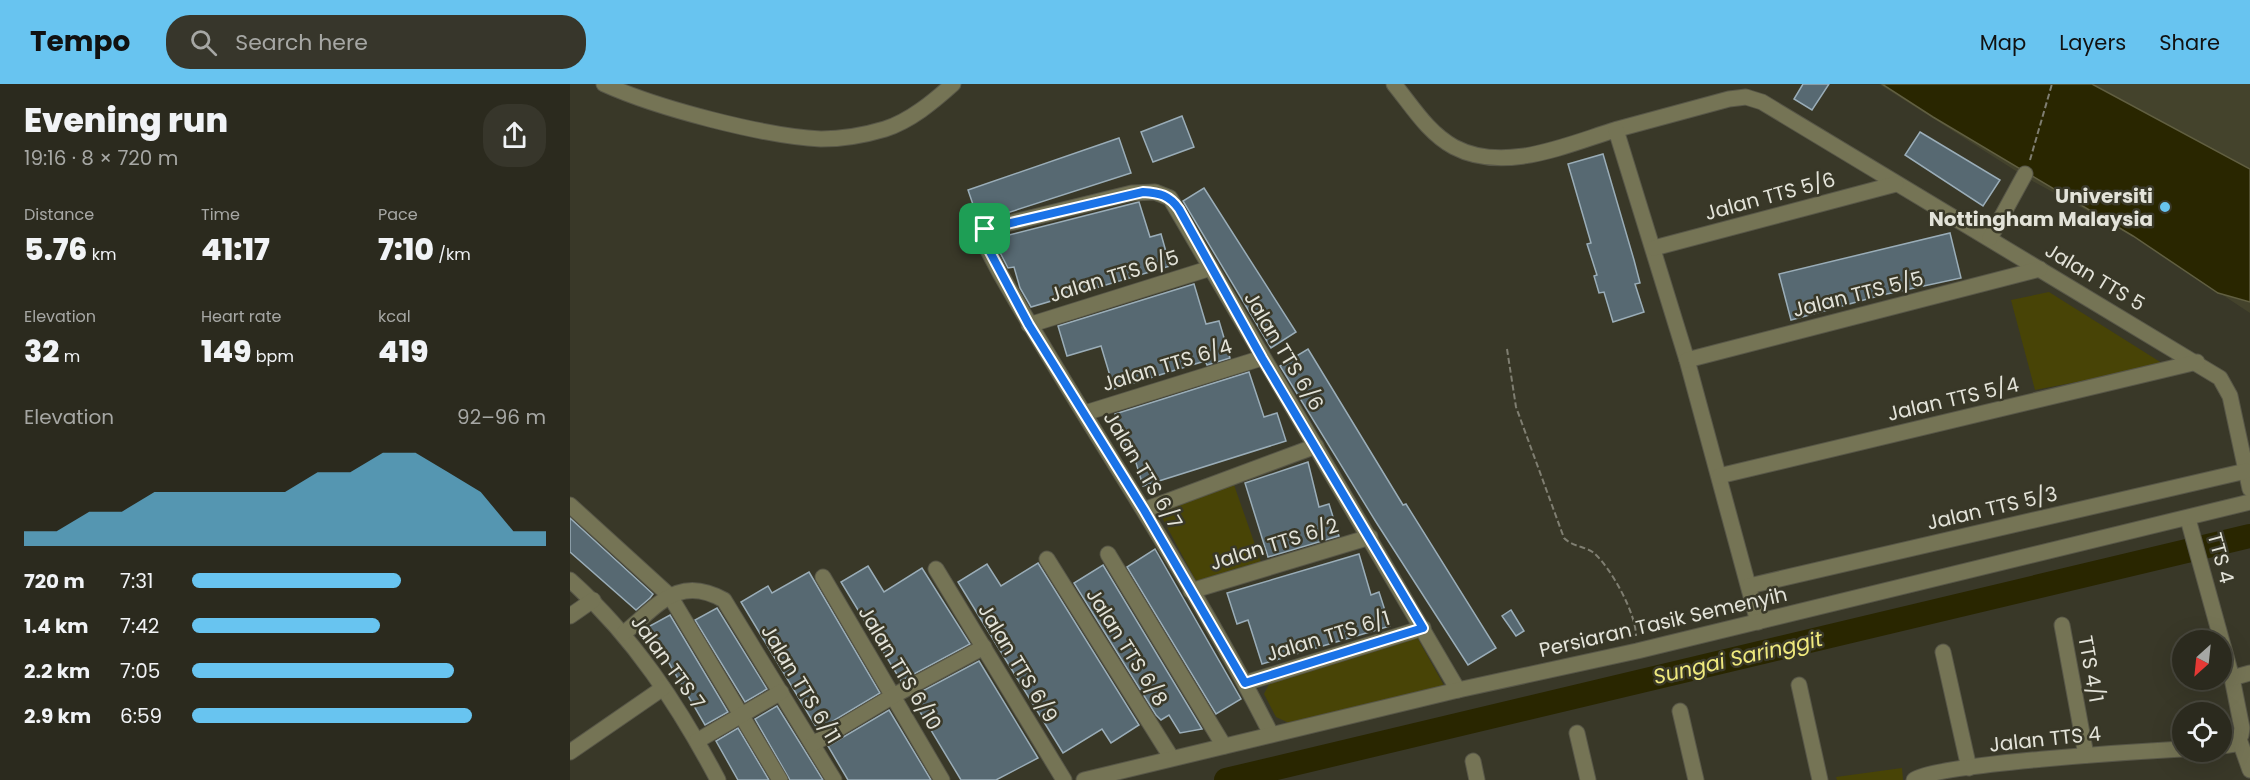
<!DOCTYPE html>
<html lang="en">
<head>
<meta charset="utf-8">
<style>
	body { margin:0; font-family:Poppins,sans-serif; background:#37362b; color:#f1f3f6; height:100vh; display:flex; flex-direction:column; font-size:22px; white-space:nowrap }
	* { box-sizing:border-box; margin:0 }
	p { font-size:20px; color:#a6a7a4 }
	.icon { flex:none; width:33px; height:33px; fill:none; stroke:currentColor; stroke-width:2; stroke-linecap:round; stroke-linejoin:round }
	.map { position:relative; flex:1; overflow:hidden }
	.panel { display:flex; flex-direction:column; background:#2b2a1e; width:570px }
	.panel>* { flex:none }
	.needle { width:39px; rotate:207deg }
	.tools { position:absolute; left:1602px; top:546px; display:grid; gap:12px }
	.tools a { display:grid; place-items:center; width:60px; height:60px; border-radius:50%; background:#2b2a1e; box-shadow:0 6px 24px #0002,0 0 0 2px #47463c; font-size:30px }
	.pin { position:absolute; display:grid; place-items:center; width:51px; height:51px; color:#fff; margin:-26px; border-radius:12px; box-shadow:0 3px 9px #0006 }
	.round { display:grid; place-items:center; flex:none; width:63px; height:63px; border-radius:24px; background:#37362b }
	.summary { display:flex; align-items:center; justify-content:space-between; height:102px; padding:0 24px }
	h1 { font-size:33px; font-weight:800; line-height:45px }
	.metrics { display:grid; grid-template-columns:repeat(3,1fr); gap:9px; height:102px; padding:6px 24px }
	.metrics div { display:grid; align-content:center }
	.metrics b { font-size:30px; font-weight:800 }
	.metrics small { font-size:16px; font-weight:400 }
	.metrics p { font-size:16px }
	.chart { height:168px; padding:12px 24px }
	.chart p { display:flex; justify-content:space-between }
	.chart svg { width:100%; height:108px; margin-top:6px; fill:#68c4f0; opacity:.7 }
	ul { padding:0 24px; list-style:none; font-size:20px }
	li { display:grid; grid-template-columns:96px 72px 1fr; align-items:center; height:45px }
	li i { height:15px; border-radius:8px; background:#68c4f0 }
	header { display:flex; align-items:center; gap:36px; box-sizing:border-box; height:84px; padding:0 30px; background:#68c4f0; color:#111 }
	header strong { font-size:28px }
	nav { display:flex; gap:33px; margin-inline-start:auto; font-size:21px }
	.search { width:420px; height:54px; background:#37362b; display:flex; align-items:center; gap:15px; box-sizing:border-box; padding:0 21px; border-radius:24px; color:#a6a7a4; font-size:22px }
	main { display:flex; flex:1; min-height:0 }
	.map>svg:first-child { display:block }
	.built { fill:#44432c }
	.green { fill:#484406 }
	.water { fill:#292600; stroke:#615f41; stroke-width:1.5 }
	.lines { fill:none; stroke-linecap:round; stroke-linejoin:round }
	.river { stroke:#292600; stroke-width:24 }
	.building { fill:#576972; stroke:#9aadb8; stroke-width:1.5 }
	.minor-casing { stroke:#585748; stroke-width:17 }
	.path { stroke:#7f7e71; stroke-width:2; stroke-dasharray:6 3; stroke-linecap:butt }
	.minor { stroke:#757455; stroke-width:15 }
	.route-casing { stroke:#fff; stroke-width:12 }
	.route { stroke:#1a73e8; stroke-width:8 }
	.poi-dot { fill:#68c4f0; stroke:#393828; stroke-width:2 }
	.labels { text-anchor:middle; stroke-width:5; stroke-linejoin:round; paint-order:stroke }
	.street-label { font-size:20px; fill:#e3e3d9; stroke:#393828 }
	.poi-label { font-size:20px; font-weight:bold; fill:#e3e3d9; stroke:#393828; text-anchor:end }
	.water-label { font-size:21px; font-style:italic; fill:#efe97d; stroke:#393828 }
</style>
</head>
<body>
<header>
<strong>Tempo</strong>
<div class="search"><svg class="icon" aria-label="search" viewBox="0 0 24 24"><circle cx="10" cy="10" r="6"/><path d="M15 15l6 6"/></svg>Search here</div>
<nav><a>Map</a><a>Layers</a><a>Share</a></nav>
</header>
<main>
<section class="panel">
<div class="summary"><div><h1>Evening run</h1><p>19:16 · 8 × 720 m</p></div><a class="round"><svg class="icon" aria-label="share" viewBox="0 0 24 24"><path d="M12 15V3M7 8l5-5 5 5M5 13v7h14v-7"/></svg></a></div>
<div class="metrics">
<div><p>Distance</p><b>5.76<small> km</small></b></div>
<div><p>Time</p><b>41:17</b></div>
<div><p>Pace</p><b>7:10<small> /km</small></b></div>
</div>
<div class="metrics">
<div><p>Elevation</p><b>32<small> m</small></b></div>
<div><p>Heart rate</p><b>149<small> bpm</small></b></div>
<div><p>kcal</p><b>419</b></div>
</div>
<div class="chart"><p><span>Elevation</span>92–96 m</p>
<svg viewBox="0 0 160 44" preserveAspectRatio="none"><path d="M0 44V38L10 38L20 30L30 30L40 22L50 22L60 22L70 22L80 22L90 14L100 14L110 6L120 6L130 14L140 22L150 38L160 38V44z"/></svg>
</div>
<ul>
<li><b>720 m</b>7:31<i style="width:59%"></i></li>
<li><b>1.4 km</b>7:42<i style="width:53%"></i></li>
<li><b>2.2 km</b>7:05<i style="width:74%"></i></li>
<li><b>2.9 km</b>6:59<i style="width:79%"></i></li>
</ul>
</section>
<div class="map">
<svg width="1680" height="696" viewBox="0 0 1680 696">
	<rect width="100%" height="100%" fill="#393828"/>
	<path class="built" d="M1309 0H1680V229L1563 152 1457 94Z"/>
	<g class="green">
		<path d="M1479 208 1595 281 1465 306 1441 216Z"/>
		<path d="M663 398 691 478 626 497 589 428Z"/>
		<path d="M847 553 877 607 719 639 706 633 694 610 699 600Z"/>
		<path d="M1332 684 1333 696H1267L1266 693Z"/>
	</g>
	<path class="water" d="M1312 0H1522L1680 85V218L1648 209 1563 152 1363 33Z"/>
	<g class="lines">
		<path class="river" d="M656 696 1680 452"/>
	</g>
	<g class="building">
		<path d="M1233 0H1259L1242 26 1224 15Z"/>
		<path d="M612 32 624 63 583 78 571 48Z"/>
		<path d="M1350 48 1430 96 1413 122 1335 71Z"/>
		<path d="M549 54 561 89 409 138 398 106Z"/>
		<path d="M1033 70 1064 176 1070 199 1065 200 1074 228 1043 238 1034 208 1029 209 1024 192 1027 191 1017 160 1021 159 998 80Z"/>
		<path d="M634 104 726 248 701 264 613 117Z"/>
		<path d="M569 118 580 153 591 150 600 182 461 223 450 204 444 183 438 184 423 155Z"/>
		<path d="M1380 149 1391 194 1312 211 1221 236 1209 190Z"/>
		<path d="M624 200 636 240 649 237 660 274 637 281 635 277 544 305 531 262 497 272 488 242Z"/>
		<path d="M738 265 833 421 836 420 926 564 898 581 806 438 710 282Z"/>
		<path d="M679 288 694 333 707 329 716 357 573 402 561 362 556 364 545 330Z"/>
		<path d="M738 378 749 423 759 420 769 452 698 473 675 399Z"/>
		<path d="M0 434 83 510 80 514 66 526 0 468Z"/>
		<path d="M585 465 671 615 646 630 557 483Z"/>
		<path d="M789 470 801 511 809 508 820 542 692 580 678 536 667 540 657 509Z"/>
		<path d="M468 479 569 641 541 659 532 645 493 669 388 498 417 480 431 502Z"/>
		<path d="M533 481 632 645 610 649 599 631 591 636 586 631 504 499Z"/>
		<path d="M298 482 314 508 352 484 400 560 331 597 271 498Z"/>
		<path d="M239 488 310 609 248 646 171 518 198 502 202 509Z"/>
		<path d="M147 524 197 605 175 618 125 536Z"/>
		<path d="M941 526 954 547 946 552 932 532Z"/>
		<path d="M100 531 158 628 135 641 78 543Z"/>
		<path d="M409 577 468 674 426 696H391L341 613Z"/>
		<path d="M207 622 253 696H220L185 635Z"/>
		<path d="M319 626 361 696H278L258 662Z"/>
		<path d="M168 644 199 696H168L146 657Z"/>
	</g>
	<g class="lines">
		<defs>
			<g id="minor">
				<path d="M34 0C87 24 193 52 251 55 272 55 295 51 315 45 340 37 363 18 383 0"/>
				<path d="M824 0C842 22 858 49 884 63 935 90 998 60 1048 45 1085 35 1122 25 1159 15L1176 13 1192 18 1650 294 1660 312 1680 405"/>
				<path d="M1046 46 1117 276 1188 538"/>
				<path d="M1420 154 1455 90"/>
				<path d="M1084 164 1326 100"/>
				<path d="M459 241 641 184"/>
				<path d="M1117 276 1470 185"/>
				<path d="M515 329 692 274"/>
				<path d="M1149 392 1627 278"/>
				<path d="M0 421 100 512 210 696"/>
				<path d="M574 426 746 362"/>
				<path d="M1618 435 1662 594 1672 644 1671 651 1665 660 1652 662"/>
				<path d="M538 470 654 662"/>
				<path d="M477 475 601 673"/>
				<path d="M366 485 494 696"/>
				<path d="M253 493 372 696"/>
				<path d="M0 496C63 552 109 622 148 696"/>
				<path d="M1179 502 1676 387"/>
				<path d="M621 507 800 453"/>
				<path d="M0 532 23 516"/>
				<path d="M1492 541 1516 671"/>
				<path d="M54 549C88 522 108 490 154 516L264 696"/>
				<path d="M1373 568 1399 684"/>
				<path d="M1662 594 1680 589"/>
				<path d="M675 599 853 544"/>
				<path d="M1229 601 1250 696"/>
				<path d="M1110 627 1126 696"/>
				<path d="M1007 649 1018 696"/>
				<path d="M701 650C621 491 518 344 430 189L413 157V148L415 145 562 109 585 108 600 114 888 606"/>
				<path d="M1669 655 1680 686"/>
				<path d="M127 657 211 608"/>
				<path d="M243 660 323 612 414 563"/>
				<path d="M0 668 93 604"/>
				<path d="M903 677 907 696"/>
				<path d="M514 696 888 606 1067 567 1680 418"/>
				<path d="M1344 696C1362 680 1575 667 1612 665"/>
			</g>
		</defs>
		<use href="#minor" class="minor-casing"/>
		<g class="path">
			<path d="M1460 76 1482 0"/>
			<path d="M937 265 946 323 994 454C1003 463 1015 462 1024 469 1041 484 1066 529 1066 552"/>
		</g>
		<use href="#minor" class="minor"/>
	</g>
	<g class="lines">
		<defs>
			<path id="route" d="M573 108C590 109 599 111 609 125L692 274 853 544 675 599 574 426 459 241 412 153 415 145Z"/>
		</defs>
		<use href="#route" class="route-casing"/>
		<use href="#route" class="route"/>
	</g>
	<circle class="poi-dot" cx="1595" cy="123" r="6"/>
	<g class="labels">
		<g class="street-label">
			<text transform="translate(1200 112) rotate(-15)" y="7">Jalan TTS 5/6</text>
			<text transform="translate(544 192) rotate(-17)" y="7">Jalan TTS 6/5</text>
			<text transform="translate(1525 193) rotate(31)" y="7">Jalan TTS 5</text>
			<text transform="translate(1288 210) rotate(-14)" y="7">Jalan TTS 5/5</text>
			<text transform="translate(714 267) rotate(59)" y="7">Jalan TTS 6/6</text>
			<text transform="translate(597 281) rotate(-17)" y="7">Jalan TTS 6/4</text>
			<text transform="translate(1383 315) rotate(-13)" y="7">Jalan TTS 5/4</text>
			<text transform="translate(573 386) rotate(59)" y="7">Jalan TTS 6/7</text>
			<text transform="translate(1422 424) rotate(-13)" y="7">Jalan TTS 5/3</text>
			<text transform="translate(704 460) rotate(-17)" y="7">Jalan TTS 6/2</text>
			<text transform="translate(1651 474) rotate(75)" y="7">TTS 4</text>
			<text transform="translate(1093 538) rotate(-13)" y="7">Persiaran Tasik Semenyih</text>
			<text transform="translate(758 552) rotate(-17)" y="7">Jalan TTS 6/1</text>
			<text transform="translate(557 563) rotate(58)" y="7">Jalan TTS 6/8</text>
			<text transform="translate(98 578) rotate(54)" y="7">Jalan TTS 7</text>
			<text transform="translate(448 579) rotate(59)" y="7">Jalan TTS 6/9</text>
			<text transform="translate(330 584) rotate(59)" y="7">Jalan TTS 6/10</text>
			<text transform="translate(1521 585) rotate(80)" y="7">TTS 4/1</text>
			<text transform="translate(231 600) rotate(59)" y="7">Jalan TTS 6/11</text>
			<text transform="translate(1475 655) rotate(-6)" y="7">Jalan TTS 4</text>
		</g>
		<g class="poi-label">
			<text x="1583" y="119">Universiti<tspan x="1583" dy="23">Nottingham Malaysia</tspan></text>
		</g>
		<g class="water-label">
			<text transform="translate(1168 574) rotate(-13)" y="7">Sungai Saringgit</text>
		</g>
	</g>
</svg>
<div class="tools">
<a><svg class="needle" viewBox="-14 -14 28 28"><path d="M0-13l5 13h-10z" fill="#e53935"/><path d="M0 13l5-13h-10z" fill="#a6a7a4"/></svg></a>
<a><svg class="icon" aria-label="locate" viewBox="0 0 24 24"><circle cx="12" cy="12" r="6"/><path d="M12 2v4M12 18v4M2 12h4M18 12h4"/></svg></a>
</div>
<div class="pin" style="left:415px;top:145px;background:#1e9e55"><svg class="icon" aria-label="arrive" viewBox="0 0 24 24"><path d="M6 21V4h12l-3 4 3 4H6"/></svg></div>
</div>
</main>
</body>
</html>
